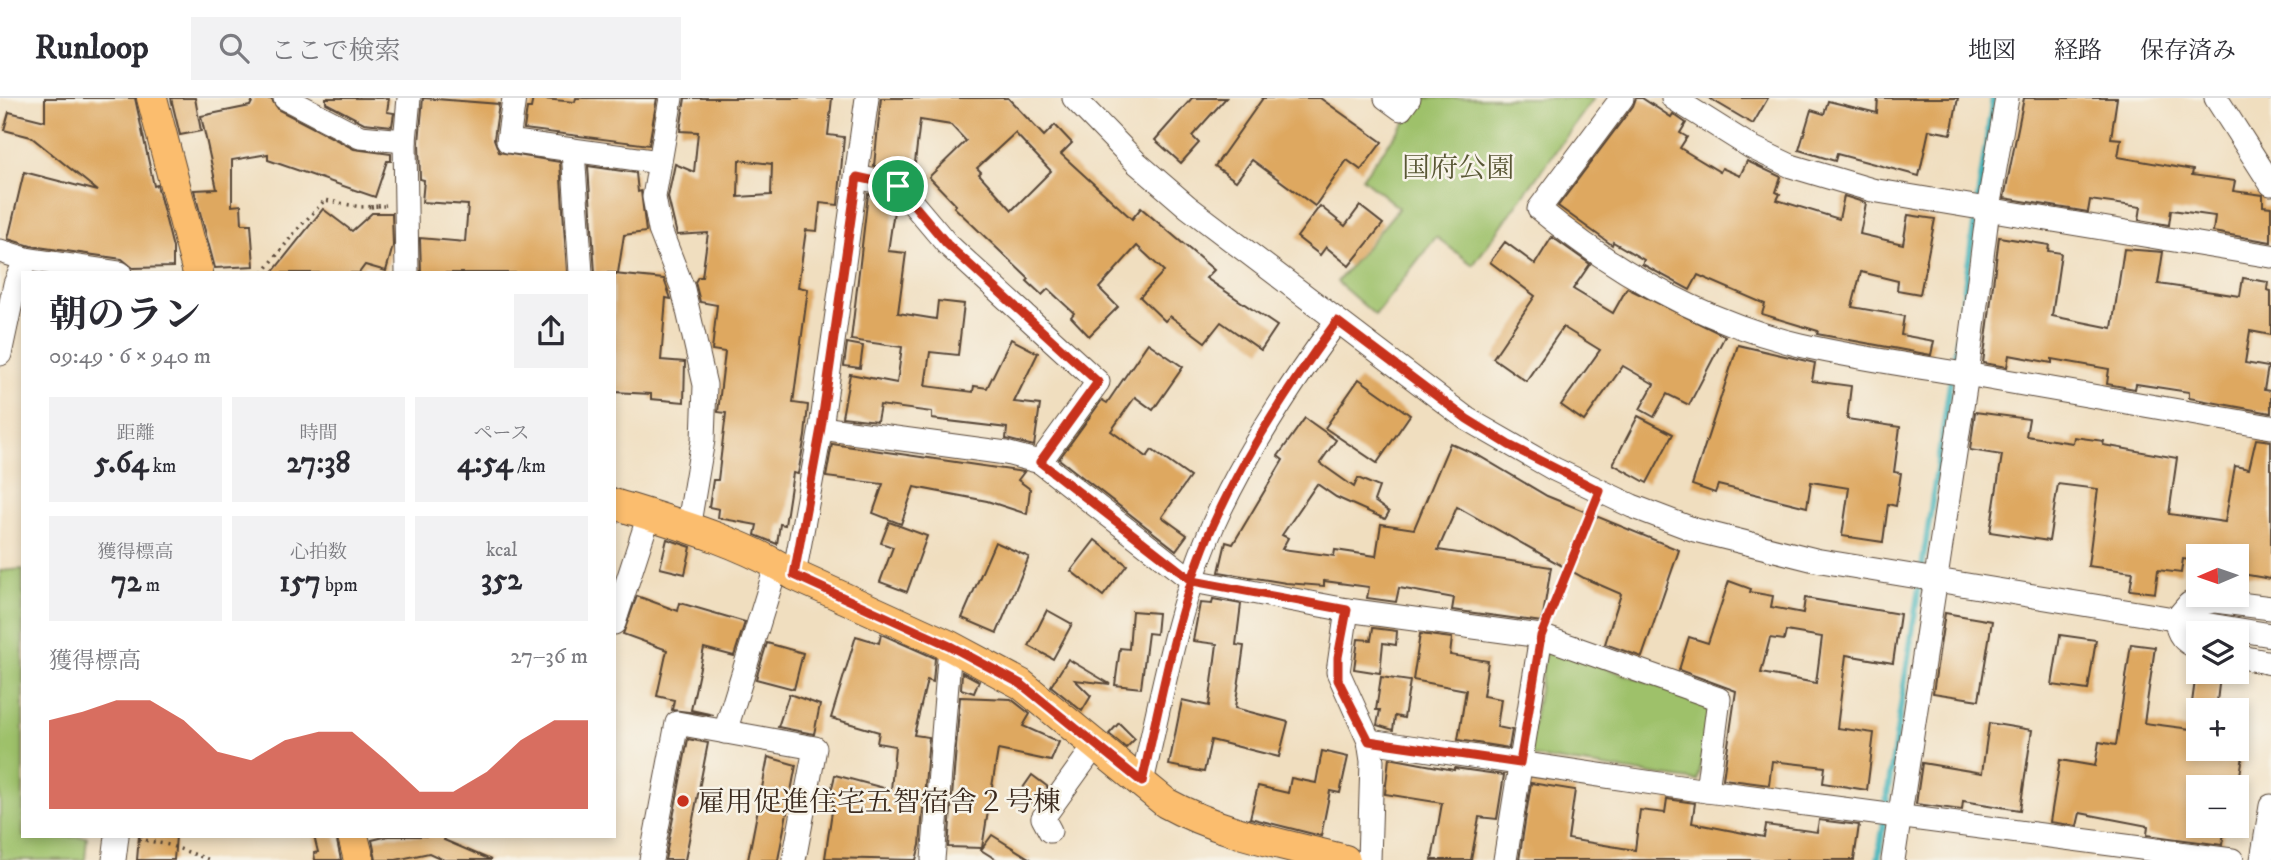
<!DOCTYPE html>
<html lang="ja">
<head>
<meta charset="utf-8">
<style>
	body { margin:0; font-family:"IM FELL DW Pica","Noto Serif JP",serif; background:#f2f2f3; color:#2b2b33; height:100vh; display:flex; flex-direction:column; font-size:26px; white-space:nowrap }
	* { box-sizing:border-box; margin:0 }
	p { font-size:23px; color:#7c7c81 }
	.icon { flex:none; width:38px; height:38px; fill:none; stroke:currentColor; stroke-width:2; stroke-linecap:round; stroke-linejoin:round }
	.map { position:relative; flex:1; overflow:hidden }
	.sheet { position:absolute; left:21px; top:173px; width:595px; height:567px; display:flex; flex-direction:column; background:#fff; border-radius:0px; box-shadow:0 4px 10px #0003 }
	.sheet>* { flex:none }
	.needle { width:46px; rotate:268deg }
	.tools { position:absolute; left:2186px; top:446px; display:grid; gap:14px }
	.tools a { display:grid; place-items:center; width:63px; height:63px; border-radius:0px; background:#fff; box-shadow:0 4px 10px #0003; font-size:35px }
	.pin { position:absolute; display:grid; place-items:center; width:60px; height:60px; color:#fff; margin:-30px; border:4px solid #fff; border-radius:50%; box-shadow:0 2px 7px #0007 }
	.round { display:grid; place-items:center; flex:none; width:74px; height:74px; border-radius:0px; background:#f2f2f3 }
	.summary { display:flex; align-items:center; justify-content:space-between; height:119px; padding:0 28px }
	h1 { font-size:38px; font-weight:700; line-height:52px }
	.metrics { display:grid; grid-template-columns:repeat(3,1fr); gap:10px; height:119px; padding:7px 28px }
	.metrics div { display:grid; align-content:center; border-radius:0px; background:#f2f2f3; text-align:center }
	.metrics b { font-size:30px; font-weight:700 }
	.metrics small { font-size:19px; font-weight:400 }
	.metrics p { font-size:19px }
	.chart { height:196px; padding:14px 28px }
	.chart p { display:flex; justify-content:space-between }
	.chart svg { width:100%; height:126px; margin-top:7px; fill:#c8321e; opacity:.7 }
	header { display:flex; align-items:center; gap:42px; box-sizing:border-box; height:98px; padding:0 35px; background:#fff; border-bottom:2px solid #e1e1e2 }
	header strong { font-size:33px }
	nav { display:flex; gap:38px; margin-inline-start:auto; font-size:24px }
	.search { width:490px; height:63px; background:#f2f2f3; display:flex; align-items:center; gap:18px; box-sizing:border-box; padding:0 24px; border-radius:0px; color:#7c7c81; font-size:26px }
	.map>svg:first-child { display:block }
	.green { fill:#9ec16b; stroke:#6c7644; stroke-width:2 }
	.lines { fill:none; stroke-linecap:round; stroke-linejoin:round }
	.stream { stroke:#42b3b9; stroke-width:6 }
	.building { fill:#dea860; fill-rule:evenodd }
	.minor-casing { stroke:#564536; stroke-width:25 }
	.major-casing { stroke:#564536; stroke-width:32 }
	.path { stroke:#564536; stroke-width:3.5; stroke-dasharray:2 5; stroke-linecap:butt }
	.minor { stroke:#fff; stroke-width:23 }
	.major { stroke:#fbbd6e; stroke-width:30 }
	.rail { stroke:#3b2a1e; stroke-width:5; stroke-dasharray:10 5; stroke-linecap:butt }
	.route-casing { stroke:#fff; stroke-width:14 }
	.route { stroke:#c8321e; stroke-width:9 }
	.poi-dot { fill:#c8321e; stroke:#f7f3e8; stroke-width:2.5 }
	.labels { text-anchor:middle; stroke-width:5; stroke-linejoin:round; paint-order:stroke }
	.park-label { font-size:28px; fill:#595735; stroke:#f7f3e8 }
	.poi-label { font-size:28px; fill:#3b2a1e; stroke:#f7f3e8; text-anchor:start }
</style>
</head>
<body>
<header>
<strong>Runloop</strong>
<div class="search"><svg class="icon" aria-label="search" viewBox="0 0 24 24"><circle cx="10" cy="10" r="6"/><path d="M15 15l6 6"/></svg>ここで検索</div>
<nav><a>地図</a><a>経路</a><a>保存済み</a></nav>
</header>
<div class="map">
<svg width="2271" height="762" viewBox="0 0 2271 762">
	<rect width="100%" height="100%" fill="#f7f3e8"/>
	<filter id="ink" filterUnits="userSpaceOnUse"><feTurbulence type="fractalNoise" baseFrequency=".0143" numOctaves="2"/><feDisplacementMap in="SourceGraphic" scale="14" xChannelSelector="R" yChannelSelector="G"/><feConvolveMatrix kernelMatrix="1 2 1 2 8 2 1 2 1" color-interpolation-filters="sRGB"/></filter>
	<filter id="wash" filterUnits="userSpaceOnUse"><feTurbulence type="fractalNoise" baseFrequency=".00686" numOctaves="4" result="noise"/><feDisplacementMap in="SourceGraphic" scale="28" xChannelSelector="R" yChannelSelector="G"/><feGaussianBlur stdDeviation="1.57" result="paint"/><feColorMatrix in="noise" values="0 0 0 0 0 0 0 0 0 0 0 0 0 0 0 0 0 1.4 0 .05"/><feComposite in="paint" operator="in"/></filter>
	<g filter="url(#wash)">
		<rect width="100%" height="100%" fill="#f0debf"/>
		<g class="green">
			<path d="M1424 0H1594L1473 167 1436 139 1375 217 1337 184 1399 110 1362 80Z"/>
			<path d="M23 471V738L87 739 85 762H0V473Z"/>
			<path d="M1546 550 1702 602 1710 617 1698 683 1528 658Z"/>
		</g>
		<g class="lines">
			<g class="stream">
				<path d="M1953 269 1993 0"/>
				<path d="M1885 712 1951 279"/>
				<path d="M1878 762 1884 722"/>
			</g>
		</g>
		<g id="blocks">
			<g class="building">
				<path d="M45 0H135L154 88 157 87 173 150V169L133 170 122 161 31 148 8 141 24 74 98 93 31 39 4 32 9 14 45 23Z"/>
				<path d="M171 0H195L201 33 180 37Z"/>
				<path d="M254 0 271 1 279 12 354 51 391 56V63H387L375 99 268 62V56L232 62V108L241 107 242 126H251L254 168 215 170 194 92 217 91 201 18 250 8Z"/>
				<path d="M326 0H389L387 14 394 15 392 28 364 25 326 5Z"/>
				<path d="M423 0 499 6 494 41 499 54 560 64 567 175H421L420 140 465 144 468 107 422 104 424 82 420 81 419 44Z"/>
				<path d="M533 0 575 4 576 0H657L649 47 524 31 527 10H531Z"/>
				<path d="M685 0H832L828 37 844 39 838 107 820 105 817 133 806 132 798 189 808 191 793 305 808 307 805 338 798 376 793 375 785 427 780 426 777 446 755 437 757 427 718 420 719 411 709 409 713 382H718L726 315 718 314 725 254 712 252 717 207 700 204 695 184 698 179H702L708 135 677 137 668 99 675 66 694 74 698 34 680 33ZM739 62 772 66 771 97 738 99Z"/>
				<path d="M881 0H1008L1044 38 1055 27 1072 45 1061 56 1132 121 1141 110 1214 172 1206 180 1277 228 1261 252 1221 224 1205 244 1170 218 1165 223 1140 199 1164 173 1137 148 1099 190 1118 209 1089 238 1071 219 1074 215 1048 191 1042 197 1027 183 1029 181 954 109 956 107 929 79 966 43 951 27 920 22 914 73 900 71V74L874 68ZM1015 35 1051 73 1012 112 979 76 981 74 977 70Z"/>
				<path d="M1192 0H1226L1192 38 1199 45 1181 65 1155 42Z"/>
				<path d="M1263 0H1320L1382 44 1361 72 1347 62 1315 108 1252 62 1236 83 1215 68Z"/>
				<path d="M1636 0H1642L1671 19 1673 16 1686 25 1680 35 1687 39 1680 50 1720 74 1722 70 1740 78 1747 63 1781 79 1776 94 1780 96 1777 102 1839 121 1844 98 1866 105 1860 136 1903 146 1908 117 1935 121 1920 196 1897 192 1898 183 1861 174 1852 209 1904 218 1901 237 1934 243 1931 257 1817 236 1818 233 1762 216 1765 206 1698 177 1690 192 1642 166 1644 162 1613 144 1612 147 1558 108 1633 8Z"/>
				<path d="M1709 0H1768L1753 26Z"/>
				<path d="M1878 0H1958L1951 36 1929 32 1919 78 1837 56 1835 63 1799 52 1811 12 1824 16 1828 3 1877 15Z"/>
				<path d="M2024 0H2117L2111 40 2121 41 2118 59 2193 72 2192 77 2235 83 2233 93 2263 97V108L2271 109V144L2213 134 2215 118 2171 112 2169 127 2139 122 2141 109 2090 102 2088 114 2004 100Z"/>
				<path d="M588 68 636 75 638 94 641 93 646 134 624 137 618 175H595Z"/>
				<path d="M868 96 890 101 895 106 888 153 906 155 898 215 936 221 938 203 964 206 958 257 930 254 925 288 973 294 974 288 987 290 1011 241 1038 255 1014 304 1040 307 1034 348 1006 341 1007 330 932 321V314L880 307 877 323 842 319 850 276 897 285 902 249 851 242Z"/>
				<path d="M1320 108 1345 128 1360 108 1383 126 1349 168 1326 149 1320 157 1297 139Z"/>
				<path d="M323 111 352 133 372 115H392L393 148 386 173 365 167 359 175H272Z"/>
				<path d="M1552 139 1590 166 1573 191 1613 215 1627 190 1725 238 1689 307 1667 296 1654 319 1640 311 1654 286 1623 268 1584 323 1561 307 1600 252 1563 229 1526 283 1493 260 1535 198 1490 164 1505 144 1535 166Z"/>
				<path d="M1999 139 2049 147 2048 153 2061 155 2052 218 2112 230 2124 151 2163 154 2158 186 2240 198 2243 180 2268 184 2267 192 2271 193V237L2250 233 2245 265 2268 269 2264 292 2271 293V315L2189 300V294L2136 286 2135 291 2107 286 2109 271 2052 261V265L2009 257 2007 269 1983 265Z"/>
				<path d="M614 176 664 181 671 201 666 200 661 262 685 264 684 304 651 301V296L614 294Z"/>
				<path d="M847 245 863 248 860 270 844 268Z"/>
				<path d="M1148 245 1183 269 1153 312 1135 299 1111 333 1147 359 1152 352 1190 379 1162 419 1187 437 1176 452 1059 361 1102 302 1107 305Z"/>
				<path d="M1738 247 1815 265 1812 283 1851 288 1847 321 1900 329 1894 374 1901 375 1896 408 1888 406 1883 444 1842 438 1849 390 1811 384 1807 409 1718 387 1715 395 1692 387Z"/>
				<path d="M1359 281 1410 317 1377 365 1325 330Z"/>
				<path d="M1975 314 2029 321 2026 338 2073 345 2074 339 2104 343 2103 347 2177 360 2169 416 2225 424 2235 368 2249 371 2256 341 2271 343V481L2236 475V458H2198V463L2183 461 2181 475 2158 472 2155 495 2130 492 2133 474 2088 468 2098 391 2058 386 2049 443 1990 434 2002 357 1970 352Z"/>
				<path d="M1638 318 1673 336 1647 385 1613 366Z"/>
				<path d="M1305 320 1336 342 1320 365 1354 389 1358 380 1379 389 1374 403 1389 414 1385 421 1336 399 1317 386 1282 437 1288 440 1282 451 1334 458 1335 452 1376 458 1381 426 1414 431 1450 345 1479 358 1547 398 1679 452 1642 559 1605 546 1621 496 1584 480 1457 409 1438 452 1551 469 1542 524 1452 512 1454 500 1399 490 1396 504 1367 500 1369 489 1324 483V488L1286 485 1219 474 1226 444 1233 446 1283 362 1278 358Z"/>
				<path d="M832 346 1024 374 1018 382 1030 391 1027 416 987 403 914 389 901 426 873 415 883 386 826 379Z"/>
				<path d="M889 424 927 438 907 494 880 484 893 449 881 445Z"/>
				<path d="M667 441 691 449 685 476 660 470Z"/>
				<path d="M1095 442 1127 467 1103 498 1071 473Z"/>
				<path d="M995 444 1029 459 997 535 962 520Z"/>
				<path d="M1729 483 1751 491 1750 494 1773 498 1771 509 1803 515 1805 500 1900 516 1893 565 1846 557 1837 630 1874 635 1867 692 1823 685 1825 669 1772 663 1769 687 1723 681 1736 593 1679 572 1689 539 1708 545ZM1786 533 1822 539 1816 585 1761 575 1770 540 1784 542Z"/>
				<path d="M637 498 678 513 680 505 745 524 734 558 704 550 691 612 714 617 672 612 674 602 657 598 667 552 623 536Z"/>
				<path d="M1213 501 1241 506 1236 547 1244 548 1235 610 1288 624 1279 659 1211 642 1204 674 1169 667 1182 602 1209 608 1217 546 1193 543 1200 505 1212 506Z"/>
				<path d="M1047 512 1072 526 1053 561 1029 548Z"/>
				<path d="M1132 513 1158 515 1156 536 1148 535 1141 590 1115 587 1120 550 1129 551Z"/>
				<path d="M1945 515 1992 523 1979 602 1933 595Z"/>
				<path d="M1373 530 1397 533 1396 547 1383 545 1380 575 1354 571 1358 541 1371 542Z"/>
				<path d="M881 536 935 560 933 584 927 582 914 637 929 639 920 747 916 762 825 760 834 700 830 698 835 677 891 692 895 648 877 645 879 634 831 620 856 538 879 545Z"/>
				<path d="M1420 536 1452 540 1450 557 1488 563 1483 598 1501 601 1497 629 1512 632 1509 650 1458 642 1466 592 1413 582Z"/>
				<path d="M2060 537 2096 542 2088 592 2052 587Z"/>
				<path d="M767 545 803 555 794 591 756 581Z"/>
				<path d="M2131 546 2155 549 2144 625 2198 632V651H2244L2238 690H2198V728H2225L2222 747 2147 737 2148 728 2080 715 2077 728 2050 724 2060 662 2095 668 2099 644 2116 647Z"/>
				<path d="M1068 561 1110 586 1075 582 1091 598 1082 613 1051 588Z"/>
				<path d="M962 574 979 583 974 595 961 591Z"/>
				<path d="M2196 575 2220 578 2216 612H2191Z"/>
				<path d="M1381 579 1410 583 1404 620 1395 618 1393 632 1377 627 1380 612H1376Z"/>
				<path d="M789 596 820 607 814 636 778 629Z"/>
				<path d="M960 599 1011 601 1030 616 1023 628 1059 644 1051 663 998 652 982 750 948 749Z"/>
				<path d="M1119 625 1135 641 1126 650 1109 636Z"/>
				<path d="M1989 625 2032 632 2020 712 1963 703 1962 712 1916 706 1922 665 1982 675Z"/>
				<path d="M688 641 708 645 685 762H665Z"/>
				<path d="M1322 653 1348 659 1340 695 1330 693 1321 738 1250 720 1258 688 1288 695 1291 680 1316 685Z"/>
				<path d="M768 659 796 667 778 762H748Z"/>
				<path d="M1389 660 1454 672V670L1504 677 1497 721 1479 719 1471 762H1432L1442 705 1385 696Z"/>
				<path d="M1032 677 1048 689 1034 708 1018 697Z"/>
				<path d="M1531 685 1575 692 1568 741 1635 752 1640 712 1665 715 1667 701 1695 705 1692 725 1764 739 1766 727 1817 734 1819 722 1859 727 1854 762H1519Z"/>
				<path d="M992 737 1032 762H997L981 752Z"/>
				<path d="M139 738H176L174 762H137Z"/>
				<path d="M314 738H336L341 762H315L314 755 318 754Z"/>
				<path d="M388 738H446L444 742 491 762H444L429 755 396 762H376L372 742Z"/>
			</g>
		</g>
	</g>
	<g filter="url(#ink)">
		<use href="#blocks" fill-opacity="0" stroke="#564536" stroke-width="2"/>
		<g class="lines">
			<defs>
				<g id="minor">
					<path d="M285 0 360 39 405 43"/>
					<path d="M514 0 508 43 659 64"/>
					<path d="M671 0 654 99 660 132 683 191 705 287 703 342 688 431"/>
					<path d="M1074 0 1137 65 1188 109 1467 321 1554 371 1632 408 1695 432 1815 462 2271 537"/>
					<path d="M1386 0 1401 11 1409 0"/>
					<path d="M1622 0 1539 111C1615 174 1703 223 1800 247 1861 261 1922 269 1983 279 2079 296 2175 312 2271 329"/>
					<path d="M1673 0 1751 49 1791 68 1872 92 2271 158"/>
					<path d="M2216 0 2271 86"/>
					<path d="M573 52 581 175"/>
					<path d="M857 79 898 88 947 146 1098 284 1040 364"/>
					<path d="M0 153 26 161 120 175"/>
					<path d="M407 175 405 43 409 0"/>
					<path d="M0 256 15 186 26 161"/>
					<path d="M821 330 1006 355 1040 364 1193 483 1347 512 1541 538 1719 601 1707 693"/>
					<path d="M794 477 821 330 867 0"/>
					<path d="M1347 512 1338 574 1369 643 1372 663 1369 762"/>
					<path d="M614 525 649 417"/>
					<path d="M2198 550C2184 544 2177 537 2176 521L2189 506 2215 503 2271 510"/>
					<path d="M2236 558 2271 565"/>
					<path d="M725 634 777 466"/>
					<path d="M1369 643 1707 693 2232 762"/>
					<path d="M1142 684C1162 598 1177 508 1213 427 1246 354 1290 287 1337 223"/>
					<path d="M1050 733 1043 720 1097 645"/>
					<path d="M114 762 117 738"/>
					<path d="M651 762 677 625 815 650 794 762"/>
					<path d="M933 762 950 548"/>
					<path d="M1505 762 1541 538"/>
					<path d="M1893 762 1967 276 1988 111 2007 0"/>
					<path d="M2262 762 2271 708"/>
				</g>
				<g id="major">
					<path d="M152 0 198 175"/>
					<path d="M614 406C672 424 743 444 794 477L950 548 1021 586 1166 705C1222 736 1284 746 1345 762"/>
					<path d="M353 738 359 762"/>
				</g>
			</defs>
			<use href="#minor" class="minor-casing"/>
			<use href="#major" class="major-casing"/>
			<g class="path">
				<path d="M371 109 386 107"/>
				<path d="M263 175 295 134 325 102 360 109 384 108"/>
				<path d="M1548 520 1591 414"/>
				<path d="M139 741 169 747 210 762"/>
			</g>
			<use href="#minor" class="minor"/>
			<use href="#major" class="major"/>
			<path class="rail" d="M2270 0 2271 1"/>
		</g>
	</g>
	<g class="lines" filter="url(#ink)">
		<defs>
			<path id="route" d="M898 88 947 146 1098 284 1040 364 1193 483 1347 512 1338 559V582L1369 643 1520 665 1541 538 1600 393 1509 347 1467 321 1337 223C1290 287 1246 354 1213 427 1177 508 1162 598 1142 684L1021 586 950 548 794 477 821 330 857 79 898 88"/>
		</defs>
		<use href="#route" class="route-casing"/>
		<use href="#route" class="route"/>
	</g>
	<circle class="poi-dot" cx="683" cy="703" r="7"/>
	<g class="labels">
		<g class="park-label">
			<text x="1458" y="79">国府公園</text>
		</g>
		<g class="poi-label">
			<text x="697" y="713">雇用促進住宅五智宿舎２号棟</text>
		</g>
	</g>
</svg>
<div class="tools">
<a><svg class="needle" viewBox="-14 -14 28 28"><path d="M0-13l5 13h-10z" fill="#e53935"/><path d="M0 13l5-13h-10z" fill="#7c7c81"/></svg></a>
<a><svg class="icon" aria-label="layers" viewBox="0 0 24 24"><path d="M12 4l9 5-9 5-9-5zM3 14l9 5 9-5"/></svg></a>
<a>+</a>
<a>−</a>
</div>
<div class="pin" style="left:898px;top:88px;background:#1e9e55"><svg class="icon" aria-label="arrive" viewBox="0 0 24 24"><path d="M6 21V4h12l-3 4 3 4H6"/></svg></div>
<section class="sheet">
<div class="summary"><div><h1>朝のラン</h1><p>09:49 · 6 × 940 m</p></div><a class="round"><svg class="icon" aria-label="share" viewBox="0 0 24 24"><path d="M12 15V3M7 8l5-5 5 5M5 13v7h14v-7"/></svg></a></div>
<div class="metrics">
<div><p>距離</p><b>5.64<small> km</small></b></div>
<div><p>時間</p><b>27:38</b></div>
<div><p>ペース</p><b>4:54<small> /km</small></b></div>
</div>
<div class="metrics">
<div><p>獲得標高</p><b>72<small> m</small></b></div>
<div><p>心拍数</p><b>157<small> bpm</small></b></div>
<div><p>kcal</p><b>352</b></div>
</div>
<div class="chart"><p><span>獲得標高</span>27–36 m</p>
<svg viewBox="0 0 160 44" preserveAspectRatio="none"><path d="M0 44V13L10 10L20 6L30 6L40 13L50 24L60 27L70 20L80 17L90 17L100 27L110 38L120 38L130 31L140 20L150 13L160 13V44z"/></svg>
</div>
</section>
</div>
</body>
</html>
